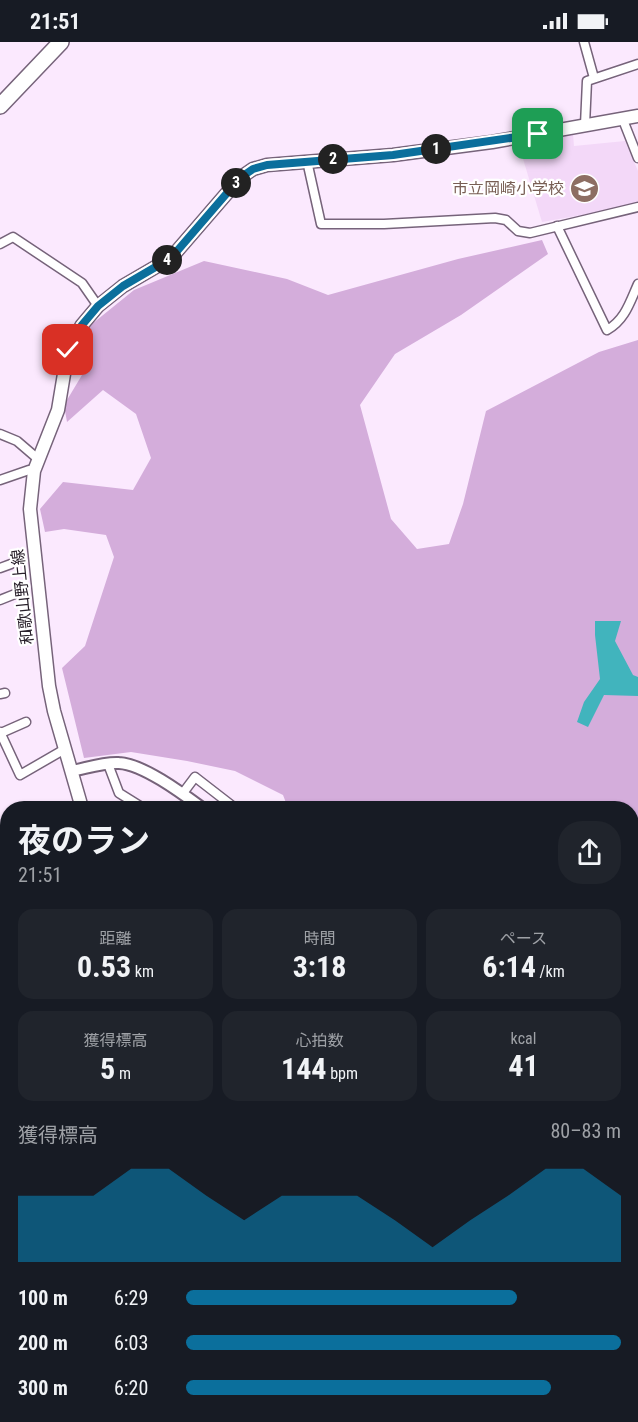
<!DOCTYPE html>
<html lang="ja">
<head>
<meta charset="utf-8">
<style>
	body { margin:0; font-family:"Roboto Condensed","Noto Sans JP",sans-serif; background:#20242c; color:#f1f3f6; height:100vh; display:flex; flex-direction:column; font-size:22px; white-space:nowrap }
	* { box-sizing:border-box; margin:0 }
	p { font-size:20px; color:#9ea1a6 }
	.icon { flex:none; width:33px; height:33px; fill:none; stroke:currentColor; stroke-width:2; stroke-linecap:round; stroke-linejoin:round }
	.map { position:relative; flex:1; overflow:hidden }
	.side { position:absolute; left:0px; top:759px; width:639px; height:621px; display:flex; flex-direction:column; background:#171b24; border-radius:24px 24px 0 0; box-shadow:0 2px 4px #0004 }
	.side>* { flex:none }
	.pin { position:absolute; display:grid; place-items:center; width:51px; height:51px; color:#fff; margin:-26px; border-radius:12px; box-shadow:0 3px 9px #0006 }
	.km { position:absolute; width:30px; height:30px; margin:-15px; border-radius:50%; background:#222; color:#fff; font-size:16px; line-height:30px; text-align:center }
	.round { display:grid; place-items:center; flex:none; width:63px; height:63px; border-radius:24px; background:#20242c }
	.overview { display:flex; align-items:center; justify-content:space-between; height:102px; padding:0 18px }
	h1 { font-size:33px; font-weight:700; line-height:45px }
	.metrics { display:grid; grid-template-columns:repeat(3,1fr); gap:9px; height:102px; padding:6px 18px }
	.metrics div { display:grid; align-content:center; border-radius:15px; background:#20242c; text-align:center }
	.metrics b { font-size:30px; font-weight:700 }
	.metrics small { font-size:16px; font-weight:400 }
	.metrics p { font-size:16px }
	.chart { height:168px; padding:12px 18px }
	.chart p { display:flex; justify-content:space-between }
	.chart svg { width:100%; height:108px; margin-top:6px; fill:#0b6f9c; opacity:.7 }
	ul { padding:0 18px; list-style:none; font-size:20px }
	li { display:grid; grid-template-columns:96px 72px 1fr; align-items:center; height:45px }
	li i { height:15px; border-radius:8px; background:#0b6f9c }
	.status { display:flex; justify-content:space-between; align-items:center; height:42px; padding:0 30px; background:#171b24; direction:ltr }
	.status svg { height:16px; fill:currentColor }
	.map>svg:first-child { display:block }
	.built { fill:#f3d8f8 }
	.green { fill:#d4addb }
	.water { fill:#41b4bd }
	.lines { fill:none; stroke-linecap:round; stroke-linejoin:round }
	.minor-casing { stroke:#76637a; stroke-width:11 }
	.tertiary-casing { stroke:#76637a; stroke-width:14 }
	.secondary-casing { stroke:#76637a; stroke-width:15 }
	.motorway-casing { stroke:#76637a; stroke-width:18 }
	.minor { stroke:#fff; stroke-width:8 }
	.tertiary { stroke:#fff; stroke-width:10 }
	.secondary { stroke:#fff; stroke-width:12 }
	.motorway { stroke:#fff; stroke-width:15 }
	.route-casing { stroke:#fff; stroke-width:12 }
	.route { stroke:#0b6f9c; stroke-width:8 }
	.labels { text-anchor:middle; stroke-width:4.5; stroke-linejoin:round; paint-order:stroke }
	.education-label { font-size:16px; fill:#785e54; stroke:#fff; text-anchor:end }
	.street-label { font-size:16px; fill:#29212b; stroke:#fff }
</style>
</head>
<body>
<div class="status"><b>21:51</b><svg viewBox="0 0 49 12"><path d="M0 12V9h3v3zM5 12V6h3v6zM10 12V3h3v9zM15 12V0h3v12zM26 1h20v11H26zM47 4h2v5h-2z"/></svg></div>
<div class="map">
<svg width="638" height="1380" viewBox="0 0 638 1380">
	<rect width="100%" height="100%" fill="#fbe9fe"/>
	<path class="built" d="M573 91 574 104 625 99 638 129V163L542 180 518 100Z"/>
	<path class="green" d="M542 198 548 212 461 273 395 312 360 363 391 477 417 507 449 502 463 462 486 369 599 310 638 298V1047L632 1045V766H288L283 753 235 729 187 719 131 710 84 716 62 626 85 604 114 515 106 493 64 487 45 490 40 467 63 440 133 448 151 416 136 372 103 348 67 380 64 363 88 323 87 286 134 248 204 219 287 237 328 253 458 217Z"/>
	<path class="water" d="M595 579H621L615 599 633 633 638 635V654L604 653 588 685 577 680 584 660 600 637 595 593Z"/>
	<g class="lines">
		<defs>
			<g id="minor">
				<path d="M584 0 594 36"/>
				<path d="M623 78 638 116"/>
				<path d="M585 83 587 39 638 22"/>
				<path d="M307 119 321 182H384L495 176 506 178 518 189 530 191 638 165"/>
				<path d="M557 184 607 288C625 278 630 260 638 242"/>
				<path d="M0 202 13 195 82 241 98 264"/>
				<path d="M0 392 17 399 38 417"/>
				<path d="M0 438 29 428 34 429"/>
				<path d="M0 526 11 522"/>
				<path d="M0 558 15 552"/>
				<path d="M0 652 5 651"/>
				<path d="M0 690 20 733 65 707"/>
				<path d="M1 691 26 680"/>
				<path d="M108 722 119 751 143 766"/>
				<path d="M183 751 195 735 235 766"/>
				<path d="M1 853 8 874"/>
				<path d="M0 975 8 972"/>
				<path d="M0 1071 8 1068"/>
				<path d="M632 1080 638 1085"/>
				<path d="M632 1109 638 1108"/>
				<path d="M632 1121 638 1120"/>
				<path d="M632 1128 638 1135"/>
				<path d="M0 1163 8 1181"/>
				<path d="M632 1175 638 1183"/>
				<path d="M0 1220 8 1217"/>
				<path d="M632 1283 638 1281"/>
				<path d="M0 1341 8 1339"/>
				<path d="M79 1372 82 1380"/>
				<path d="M314 1372 318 1380"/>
				<path d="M135 1380 145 1377 146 1380"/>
			</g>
			<g id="tertiary">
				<path d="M72 729C87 726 104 720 119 721 143 722 183 752 202 766"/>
				<path d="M632 1229 638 1235"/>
				<path d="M436 1380 471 1372"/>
				<path d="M484 1380 517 1372"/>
			</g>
			<g id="secondary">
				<path d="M82 766 54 669 49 644 30 467 34 429 58 368 68 308 82 283 98 264 123 244 171 216 240 136 253 127 267 123 393 113 492 100 638 74"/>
				<path d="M0 853 8 850"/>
				<path d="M632 1328 638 1326"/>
				<path d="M632 1338 638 1336"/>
				<path d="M558 1372 561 1380"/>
				<path d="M570 1372 573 1380"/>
			</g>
			<path id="motorway" d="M0 64 61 0"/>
		</defs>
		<use href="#minor" class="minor-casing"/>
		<use href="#tertiary" class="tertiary-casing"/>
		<use href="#secondary" class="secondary-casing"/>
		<use href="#motorway" class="motorway-casing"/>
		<use href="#minor" class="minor"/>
		<use href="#tertiary" class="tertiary"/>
		<use href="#secondary" class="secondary"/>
		<use href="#motorway" class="motorway"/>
	</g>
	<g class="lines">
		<defs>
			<path id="route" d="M68 308 82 283 98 264 123 244 171 216 240 136 253 127 267 123 393 113 538 92"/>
		</defs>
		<use href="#route" class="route-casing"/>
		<use href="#route" class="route"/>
	</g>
	<defs>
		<symbol id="school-disc" viewBox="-11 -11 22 22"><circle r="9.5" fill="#8d6e63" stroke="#fff"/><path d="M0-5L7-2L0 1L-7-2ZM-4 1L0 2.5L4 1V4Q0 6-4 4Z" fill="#fff"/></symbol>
	</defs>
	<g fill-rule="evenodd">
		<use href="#school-disc" x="568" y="130" width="33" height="33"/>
	</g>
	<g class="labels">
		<g class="education-label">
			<text x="564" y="152">市立岡崎小学校</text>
		</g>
		<g class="street-label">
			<text transform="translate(22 555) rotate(-96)" y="6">和歌山野上線</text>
		</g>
	</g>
</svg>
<div class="pin" style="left:538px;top:92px;background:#1e9e55"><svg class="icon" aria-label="arrive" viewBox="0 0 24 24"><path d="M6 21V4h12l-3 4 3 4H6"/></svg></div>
<div class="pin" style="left:68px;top:308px;background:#d93025"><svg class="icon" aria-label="check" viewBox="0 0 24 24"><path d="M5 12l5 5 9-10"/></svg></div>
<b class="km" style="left:436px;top:107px">1</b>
<b class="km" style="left:333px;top:117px">2</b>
<b class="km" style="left:236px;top:141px">3</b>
<b class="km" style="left:167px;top:218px">4</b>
<section class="side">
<div class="overview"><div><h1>夜のラン</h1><p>21:51</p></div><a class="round"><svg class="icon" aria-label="share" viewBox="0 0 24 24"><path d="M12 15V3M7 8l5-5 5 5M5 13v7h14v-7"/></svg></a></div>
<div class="metrics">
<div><p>距離</p><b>0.53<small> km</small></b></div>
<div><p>時間</p><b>3:18</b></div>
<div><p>ペース</p><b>6:14<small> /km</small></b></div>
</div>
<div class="metrics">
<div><p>獲得標高</p><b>5<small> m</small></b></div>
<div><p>心拍数</p><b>144<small> bpm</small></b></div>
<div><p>kcal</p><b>41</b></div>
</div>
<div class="chart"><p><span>獲得標高</span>80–83 m</p>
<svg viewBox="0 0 160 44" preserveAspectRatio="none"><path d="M0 44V17L10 17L20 17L30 6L40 6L50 17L60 27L70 17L80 17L90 17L100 27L110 38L120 27L130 17L140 6L150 6L160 17V44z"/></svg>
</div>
<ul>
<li><b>100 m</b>6:29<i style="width:76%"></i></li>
<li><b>200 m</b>6:03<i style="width:100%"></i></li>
<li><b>300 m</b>6:20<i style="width:84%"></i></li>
</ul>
</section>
</div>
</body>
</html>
